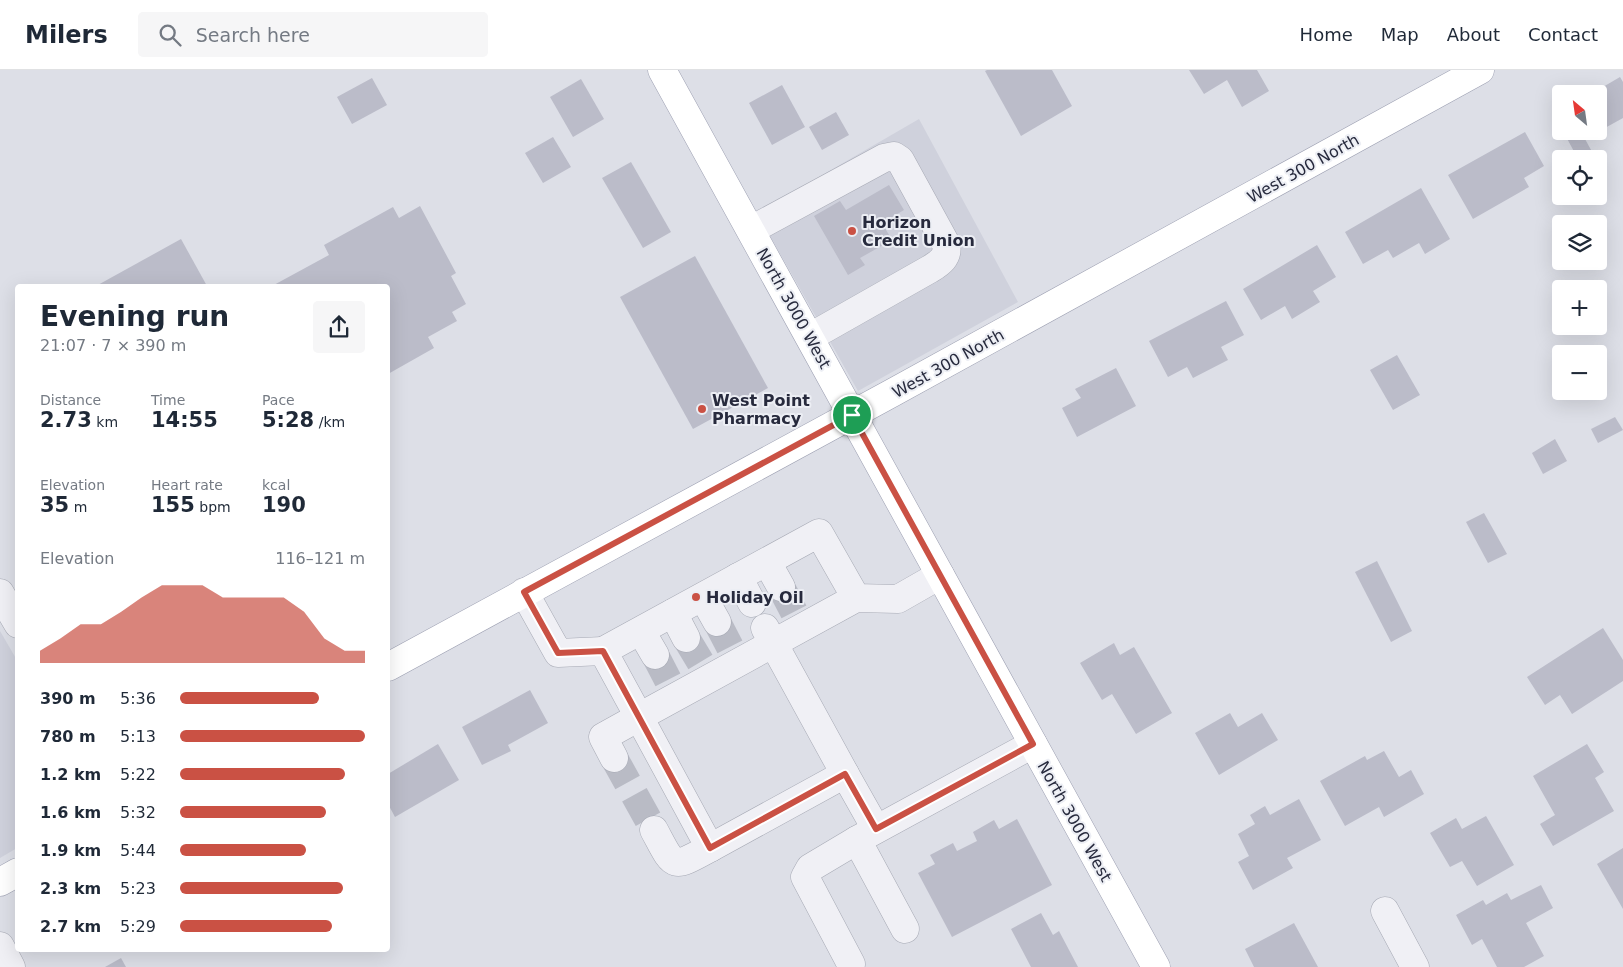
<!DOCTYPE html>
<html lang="en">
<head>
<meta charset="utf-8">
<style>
	body { margin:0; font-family:"DejaVu Sans",sans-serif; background:#f6f6f7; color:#1f2937; height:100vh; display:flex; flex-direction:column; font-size:19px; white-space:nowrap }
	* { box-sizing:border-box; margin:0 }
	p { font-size:16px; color:#747a83 }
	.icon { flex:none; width:28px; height:28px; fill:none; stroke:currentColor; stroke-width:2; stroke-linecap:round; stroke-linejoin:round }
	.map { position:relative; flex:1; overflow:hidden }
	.drawer { position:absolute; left:15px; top:214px; width:375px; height:668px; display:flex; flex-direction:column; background:#fff; border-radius:5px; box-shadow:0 5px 20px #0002 }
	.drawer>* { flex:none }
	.needle { width:32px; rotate:331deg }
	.buttons { position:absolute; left:1552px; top:15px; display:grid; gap:10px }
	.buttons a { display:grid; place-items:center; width:55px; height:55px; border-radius:5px; background:#fff; box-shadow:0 5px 20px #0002; font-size:25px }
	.pin { position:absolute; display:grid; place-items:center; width:42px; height:42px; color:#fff; margin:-21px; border:2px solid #fff; border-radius:50%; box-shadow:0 1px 5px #0007 }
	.round { display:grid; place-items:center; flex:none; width:52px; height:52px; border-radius:5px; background:#f6f6f7 }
	.headline { display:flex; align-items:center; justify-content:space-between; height:85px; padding:0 25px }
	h1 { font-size:28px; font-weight:600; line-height:38px }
	.metrics { display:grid; grid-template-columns:repeat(3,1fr); gap:8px; height:85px; padding:5px 25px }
	.metrics div { display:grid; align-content:center }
	.metrics b { font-size:21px; font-weight:600 }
	.metrics small { font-size:14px; font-weight:400 }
	.metrics p { font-size:14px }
	.chart { height:140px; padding:10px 25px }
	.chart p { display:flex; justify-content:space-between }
	.chart svg { width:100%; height:90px; margin-top:5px; fill:#ca5144; opacity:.7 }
	ul { padding:0 25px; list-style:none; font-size:16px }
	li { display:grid; grid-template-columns:80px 60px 1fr; align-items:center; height:38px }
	li i { height:12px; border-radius:6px; background:#ca5144 }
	header { display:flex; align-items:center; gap:30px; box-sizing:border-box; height:70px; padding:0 25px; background:#fff; border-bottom:1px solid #e0e1e3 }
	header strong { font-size:24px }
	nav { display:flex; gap:28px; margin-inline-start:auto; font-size:18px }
	.search { width:350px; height:45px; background:#f6f6f7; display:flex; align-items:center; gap:12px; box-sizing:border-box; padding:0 18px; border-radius:5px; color:#747a83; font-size:19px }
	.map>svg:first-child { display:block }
	.built { fill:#cfd1dc }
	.building { fill:#bbbcc9 }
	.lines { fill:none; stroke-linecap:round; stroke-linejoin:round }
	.minor-tunnel { stroke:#b9bbc5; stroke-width:28; stroke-dasharray:28 14; stroke-linecap:butt }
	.minor-casing { stroke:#a6a9b4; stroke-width:29 }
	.major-casing { stroke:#9da0b2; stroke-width:29 }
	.minor { stroke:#f0f0f5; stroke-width:28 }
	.major { stroke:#fff; stroke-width:28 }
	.route-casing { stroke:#fff; stroke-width:10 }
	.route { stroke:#ca5144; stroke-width:6 }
	.poi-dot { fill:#ca5144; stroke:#eceef4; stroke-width:2 }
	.labels { text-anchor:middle; stroke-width:4; stroke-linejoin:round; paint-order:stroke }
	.street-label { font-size:16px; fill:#272a3d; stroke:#eceef4 }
	.poi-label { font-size:16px; font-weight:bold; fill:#272a3d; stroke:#eceef4; text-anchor:start }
</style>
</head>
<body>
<header>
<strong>Milers</strong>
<div class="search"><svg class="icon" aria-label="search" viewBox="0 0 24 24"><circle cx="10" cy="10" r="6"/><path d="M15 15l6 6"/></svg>Search here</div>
<nav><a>Home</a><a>Map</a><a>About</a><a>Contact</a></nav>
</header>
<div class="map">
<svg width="1623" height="897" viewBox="0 0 1623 897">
	<rect width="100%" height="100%" fill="#dddfe7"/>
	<g class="built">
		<path d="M919 49 1018 232 858 321 757 143Z"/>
		<path d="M0 561 18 592 17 778 0 788Z"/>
	</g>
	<g class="building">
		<path d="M987 0H1052L1072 36 1021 66 985 1Z"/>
		<path d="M1189 0H1257L1269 21 1242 37 1227 10 1204 24Z"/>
		<path d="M1620 7 1623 12V48L1585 69 1596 89H1578L1563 61H1599V24H1591Z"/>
		<path d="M372 8 387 35 352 54 337 27Z"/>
		<path d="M581 9 604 49 573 67 550 27Z"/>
		<path d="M782 15 805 57 772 75 749 33Z"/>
		<path d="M1561 41V59L1553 45Z"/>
		<path d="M836 42 849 65 822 80 809 57Z"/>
		<path d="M1525 62 1544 96 1524 108 1529 117 1473 149 1448 105Z"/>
		<path d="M553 67 571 97 543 113 525 83Z"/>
		<path d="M631 92 671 162 643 178 602 108Z"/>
		<path d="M889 115 904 140 882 153 892 170 860 188 865 195 848 205 814 146 840 131 846 140Z"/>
		<path d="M1421 118 1450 169 1425 184 1419 173 1393 188 1388 180 1363 194 1345 162Z"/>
		<path d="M420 136 456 203 451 206 466 234 452 242 457 251 428 267 434 278 388 304V216H272L329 185 324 175 393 137 399 148Z"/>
		<path d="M181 169 207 216H96Z"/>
		<path d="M1317 175 1336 207 1313 221 1320 232 1292 249 1285 236 1261 250 1243 219Z"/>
		<path d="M695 186 768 318 693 359 620 227Z"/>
		<path d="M1226 231 1244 265 1221 277 1228 290 1193 308 1187 297 1168 307 1149 271Z"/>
		<path d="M1397 285 1420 325 1393 340 1370 300Z"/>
		<path d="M1116 298 1136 336 1077 367 1062 338 1081 328 1075 319Z"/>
		<path d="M1615 347 1623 360 1598 373 1591 359Z"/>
		<path d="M1555 369 1567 391 1543 404 1532 383Z"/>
		<path d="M1484 443 1507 484 1488 493 1466 452Z"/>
		<path d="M1377 491 1412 561 1391 572 1355 502Z"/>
		<path d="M1603 558 1623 590V611L1572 644 1560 625 1545 635 1527 607Z"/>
		<path d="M1114 573 1120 585 1134 577 1172 643 1136 664 1112 624 1102 630 1080 593Z"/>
		<path d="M530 620 548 653 508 675 511 681 482 695 462 657Z"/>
		<path d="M1230 643 1238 657 1262 643 1278 670 1219 705 1195 663Z"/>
		<path d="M438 674 459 710 395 747 388 734V704Z"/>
		<path d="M1587 674 1604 702 1595 708 1614 741 1553 776 1540 754 1555 745 1533 706Z"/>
		<path d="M1384 681 1399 707 1411 700 1424 724 1384 747 1379 737 1345 756 1320 711 1365 686 1367 690Z"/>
		<path d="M1299 729 1321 770 1287 788 1293 798 1253 820 1238 792 1249 786 1238 764 1255 754 1250 745 1265 736 1270 745Z"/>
		<path d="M1486 746 1514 795 1477 816 1462 791 1450 797 1430 763 1456 748 1462 759Z"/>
		<path d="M1017 749 1052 815 952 867 918 803 935 794 930 785 953 773 957 781 977 771 973 762 994 750 999 759Z"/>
		<path d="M1623 778V839L1597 794Z"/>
		<path d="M1541 815 1553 838 1526 853 1544 886 1524 897H1497L1482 869 1472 875 1456 845 1483 830 1486 835 1507 823 1511 830Z"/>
		<path d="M1041 843 1053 865 1059 861 1078 897H1031L1011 859Z"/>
		<path d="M1294 853 1318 897H1254L1245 879Z"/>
		<path d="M121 888 126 897H105Z"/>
	</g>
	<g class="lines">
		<g class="minor-tunnel">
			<path d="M781 517 794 542"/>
			<path d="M717 552 730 577"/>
			<path d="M686 568 701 593"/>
			<path d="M655 585 668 610"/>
			<path d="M614 688 654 760"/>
		</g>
		<defs>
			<g id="minor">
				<path d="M751 160 884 88 894 86 900 90 946 174C949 187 940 193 930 199L810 267"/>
				<path d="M767 492 781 517"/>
				<path d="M738 507 752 533"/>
				<path d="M524 522 558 583 603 581"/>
				<path d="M0 523 18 554"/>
				<path d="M703 527 717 552"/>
				<path d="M856 528 819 463 603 581 639 647 856 528 898 529 940 505"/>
				<path d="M673 543 686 568"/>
				<path d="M641 561 655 585"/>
				<path d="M614 688 603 667 639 647 710 778 845 704 765 558"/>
				<path d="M845 704 876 759"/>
				<path d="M654 760C675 799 671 799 710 778"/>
				<path d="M857 770 905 859"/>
				<path d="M1385 841 1415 897"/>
				<path d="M0 876 11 897"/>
				<path d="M851 894 805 807 810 798 857 770 1033 674"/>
			</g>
			<g id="major">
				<path d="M662 0 1156 897"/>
				<path d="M388 597 892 323 1480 0"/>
				<path d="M0 812 18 802"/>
			</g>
		</defs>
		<use href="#minor" class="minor-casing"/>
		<use href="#major" class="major-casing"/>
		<use href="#minor" class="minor"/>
		<use href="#major" class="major"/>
	</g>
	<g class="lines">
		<defs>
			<path id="route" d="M852 345 1033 674 876 759 845 704 710 778 603 581 558 583 524 522Z"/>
		</defs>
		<use href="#route" class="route-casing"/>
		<use href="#route" class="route"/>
	</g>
	<g class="poi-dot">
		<circle cx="852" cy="161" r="5"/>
		<circle cx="702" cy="339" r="5"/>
		<circle cx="696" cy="527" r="5"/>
	</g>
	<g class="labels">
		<g class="street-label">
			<text transform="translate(1303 98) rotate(-29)" y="6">West 300 North</text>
			<text transform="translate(794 238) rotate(61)" y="6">North 3000 West</text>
			<text transform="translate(948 293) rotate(-29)" y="6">West 300 North</text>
			<text transform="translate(1075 751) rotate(61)" y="6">North 3000 West</text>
		</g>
		<g class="poi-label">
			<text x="862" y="158">Horizon<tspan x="862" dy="18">Credit Union</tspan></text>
			<text x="712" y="336">West Point<tspan x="712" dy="18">Pharmacy</tspan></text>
			<text x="706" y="533">Holiday Oil</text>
		</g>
	</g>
</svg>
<div class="buttons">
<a><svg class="needle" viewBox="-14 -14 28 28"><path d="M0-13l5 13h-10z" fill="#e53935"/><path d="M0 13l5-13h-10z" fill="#747a83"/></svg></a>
<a><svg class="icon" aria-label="locate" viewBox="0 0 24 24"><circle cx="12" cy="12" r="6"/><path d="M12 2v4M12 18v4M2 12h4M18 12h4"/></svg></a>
<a><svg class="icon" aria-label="layers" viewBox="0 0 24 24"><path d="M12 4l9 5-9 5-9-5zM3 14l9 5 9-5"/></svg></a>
<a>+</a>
<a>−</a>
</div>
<div class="pin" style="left:852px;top:345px;background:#1e9e55"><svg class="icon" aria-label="arrive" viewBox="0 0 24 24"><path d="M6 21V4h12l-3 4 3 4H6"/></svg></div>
<section class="drawer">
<div class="headline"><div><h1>Evening run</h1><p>21:07 · 7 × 390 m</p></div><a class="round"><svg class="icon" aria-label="share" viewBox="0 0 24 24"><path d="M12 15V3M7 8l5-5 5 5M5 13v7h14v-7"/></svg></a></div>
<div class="metrics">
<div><p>Distance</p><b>2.73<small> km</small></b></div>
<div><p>Time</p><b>14:55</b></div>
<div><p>Pace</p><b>5:28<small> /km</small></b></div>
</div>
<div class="metrics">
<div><p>Elevation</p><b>35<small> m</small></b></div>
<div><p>Heart rate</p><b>155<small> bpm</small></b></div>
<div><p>kcal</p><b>190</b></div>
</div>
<div class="chart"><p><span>Elevation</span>116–121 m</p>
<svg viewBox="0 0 160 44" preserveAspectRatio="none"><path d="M0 44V38L10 32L20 25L30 25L40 19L50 12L60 6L70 6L80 6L90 12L100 12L110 12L120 12L130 19L140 32L150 38L160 38V44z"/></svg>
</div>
<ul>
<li><b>390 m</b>5:36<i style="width:75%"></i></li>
<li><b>780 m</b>5:13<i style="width:100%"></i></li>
<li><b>1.2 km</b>5:22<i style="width:89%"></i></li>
<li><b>1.6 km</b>5:32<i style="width:79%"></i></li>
<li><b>1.9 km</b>5:44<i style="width:68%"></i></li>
<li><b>2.3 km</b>5:23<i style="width:88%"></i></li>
<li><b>2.7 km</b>5:29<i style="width:82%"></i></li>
</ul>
</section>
</div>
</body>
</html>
